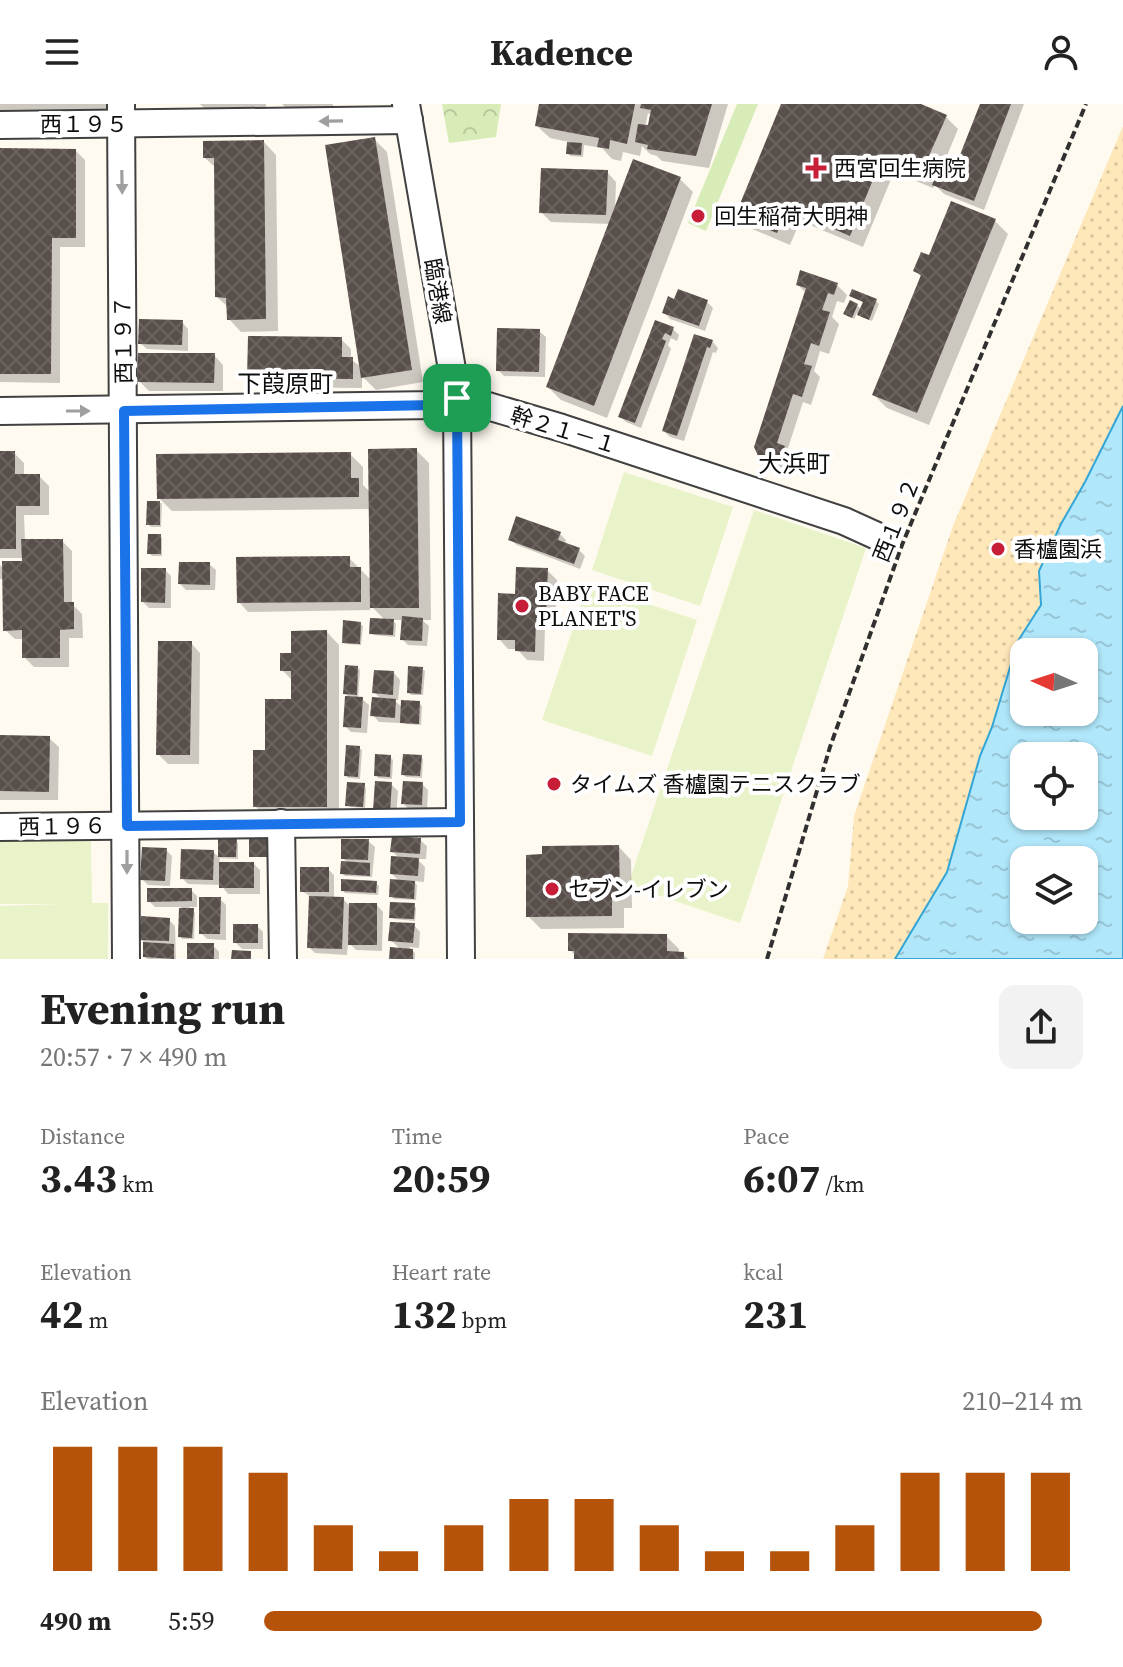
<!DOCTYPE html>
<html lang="en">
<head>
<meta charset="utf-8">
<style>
	body { margin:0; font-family:"Source Serif 4","Noto Sans JP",serif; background:#f2f2f2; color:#222; height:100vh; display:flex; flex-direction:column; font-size:30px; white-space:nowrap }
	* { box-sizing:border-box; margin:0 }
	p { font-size:26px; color:#767676 }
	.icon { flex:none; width:44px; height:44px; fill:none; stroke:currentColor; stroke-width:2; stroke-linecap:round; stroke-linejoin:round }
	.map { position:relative; height:855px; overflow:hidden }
	.sheet { display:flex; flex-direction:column; background:#fff; flex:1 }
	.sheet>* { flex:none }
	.needle { width:52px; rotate:273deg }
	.fabs { position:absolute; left:1010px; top:534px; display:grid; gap:16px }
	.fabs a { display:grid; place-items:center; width:88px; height:88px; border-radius:16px; background:#fff; box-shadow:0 2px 6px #0004; font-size:40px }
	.pin { position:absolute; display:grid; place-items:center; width:68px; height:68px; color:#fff; margin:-34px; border-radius:16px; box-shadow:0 4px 12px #0006 }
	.round { display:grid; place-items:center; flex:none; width:84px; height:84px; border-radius:16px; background:#f2f2f2 }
	.head { display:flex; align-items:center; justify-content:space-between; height:136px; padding:0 40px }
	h1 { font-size:44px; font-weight:700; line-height:60px }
	.stats { display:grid; grid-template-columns:repeat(3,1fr); gap:12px; height:136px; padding:8px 40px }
	.stats div { display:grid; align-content:center }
	.stats b { font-size:40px; font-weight:700 }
	.stats small { font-size:22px; font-weight:400 }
	.stats p { font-size:22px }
	.chart { height:224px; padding:16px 40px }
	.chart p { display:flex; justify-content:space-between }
	.chart svg { width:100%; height:144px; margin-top:8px; stroke:#b45309; stroke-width:6 }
	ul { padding:0 40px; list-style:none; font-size:26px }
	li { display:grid; grid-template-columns:128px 96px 1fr; align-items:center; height:60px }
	li i { height:20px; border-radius:10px; background:#b45309 }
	header { display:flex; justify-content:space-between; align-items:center; height:104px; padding:0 40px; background:#fff; font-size:36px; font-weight:700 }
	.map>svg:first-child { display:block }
	.sand { fill:url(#sand-dots) }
	.park { fill:url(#park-crowns) }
	.garden { fill:#d8ecb7 }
	.pitch { fill:#e9f3c9 }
	.water { fill:url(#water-ripples); stroke:#33a6d6; stroke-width:2; fill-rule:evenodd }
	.shadow { fill:#0003; fill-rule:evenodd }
	.building { fill:url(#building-cross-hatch) }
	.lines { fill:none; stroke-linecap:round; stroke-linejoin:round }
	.minor-casing { stroke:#414141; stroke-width:30 }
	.path { stroke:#303030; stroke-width:4; stroke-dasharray:8 4; stroke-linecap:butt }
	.minor { stroke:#fff; stroke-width:26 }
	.oneway { fill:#9f9f9f }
	.route-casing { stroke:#fff; stroke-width:16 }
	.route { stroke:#1a73e8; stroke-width:10 }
	.poi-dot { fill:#c81d38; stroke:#fff; stroke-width:3 }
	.labels { text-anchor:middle; stroke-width:8; stroke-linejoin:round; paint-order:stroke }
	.street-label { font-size:22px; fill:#0e0e0e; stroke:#fff }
	.poi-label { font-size:22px; fill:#0e0e0e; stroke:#fff; text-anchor:start }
	.neighbourhood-label { font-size:24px; fill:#0e0e0e; stroke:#fff }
</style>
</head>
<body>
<header><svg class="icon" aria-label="menu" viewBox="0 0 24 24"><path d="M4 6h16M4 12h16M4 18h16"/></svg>Kadence<svg class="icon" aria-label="person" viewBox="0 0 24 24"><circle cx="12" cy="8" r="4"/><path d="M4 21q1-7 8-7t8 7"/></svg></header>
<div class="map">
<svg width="1123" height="855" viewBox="0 0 1123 855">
	<defs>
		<pattern id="sand-dots" width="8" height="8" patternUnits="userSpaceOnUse" patternTransform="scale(2)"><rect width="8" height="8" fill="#fee7b9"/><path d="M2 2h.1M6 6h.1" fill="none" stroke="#d8c59e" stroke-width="1.8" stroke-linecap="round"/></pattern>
		<pattern id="park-crowns" width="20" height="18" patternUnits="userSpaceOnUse" patternTransform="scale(2)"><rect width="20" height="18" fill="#d8ecb7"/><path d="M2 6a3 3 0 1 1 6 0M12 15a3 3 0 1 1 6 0" fill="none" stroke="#b8c99c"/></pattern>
		<pattern id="water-ripples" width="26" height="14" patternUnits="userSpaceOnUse" patternTransform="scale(2)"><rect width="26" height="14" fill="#b1e7fa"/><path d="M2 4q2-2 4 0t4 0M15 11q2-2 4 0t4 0" fill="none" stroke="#97c5d5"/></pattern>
		<pattern id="building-cross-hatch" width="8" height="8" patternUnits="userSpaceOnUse" patternTransform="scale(2)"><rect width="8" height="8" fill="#584e4a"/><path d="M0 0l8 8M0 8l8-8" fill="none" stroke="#6b6360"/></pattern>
	</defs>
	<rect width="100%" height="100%" fill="#fffaf0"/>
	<path class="sand" d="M1123 22V302L1085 378 1061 420 1039 467 1041 501 1018 537 992 623 980 652 947 768 895 855H823L848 782 854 712 953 422Z"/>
	<path class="park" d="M442 0H501L496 33 449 39Z"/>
	<path class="garden" d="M737 0H758L706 127 688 119Z"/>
	<g class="pitch">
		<path d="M624 368 733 403 700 502 592 466Z"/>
		<path d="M754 406 866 444 740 819 628 781Z"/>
		<path d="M588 480 697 516 652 652 542 616Z"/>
		<path d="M91 735 92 799H108V855H0V802L60 800H0V736Z"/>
	</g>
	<path class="water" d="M1123 302V855H895L947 768 980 652 992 623 1018 537 1041 501 1039 467 1061 420 1085 378ZM1024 548H1084V608H1024ZM1024 652H1084V712H1024ZM1024 756H1084V816H1024Z"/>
	<g class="shadow">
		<rect x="0" y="0" width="113" height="6"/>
		<path d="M200 0H266V7H207Z"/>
		<path d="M282 0H333V6L287 5Z"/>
		<path d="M541 0H728L709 64 662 57 657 52 650 50 642 42 640 52 623 48 621 57 612 55 602 44 584 41 583 53 571 52 568 50 569 38 550 34 537 22ZM648 9 652 12 648 29 644 28Z"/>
		<path d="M783 0H916L945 12 958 25 944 59 957 64 982 0H1024L984 106 944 90 935 81 933 84 894 68 863 143 800 117 790 141 750 124 738 111Z"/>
		<path d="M374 35 387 48 423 278 376 286 362 272V284L259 283 249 273 341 235 351 245V255L362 264Z"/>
		<path d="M264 38 276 51 278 227 241 228 229 215V204L217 193 216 64 205 54Z"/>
		<path d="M0 46 76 47 85 56V143H60V279L0 278Z"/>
		<path d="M635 57 680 75 693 88 607 314 561 296 548 283 611 120 551 118 541 108 607 68 616 78 615 106Z"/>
		<path d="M995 117 1008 130 929 321 887 304 874 291 922 174 916 167 930 154Z"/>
		<path d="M798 181H837L847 191 844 199 837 197 832 213 839 220 829 250 820 247 814 267 820 273 811 301 803 298 787 347 793 353 788 369 771 363 761 353 807 190Z"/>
		<path d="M876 197 879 200 872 217 862 213 857 209 854 215 846 210 857 201 862 206 865 199Z"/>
		<path d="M707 198 713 204 705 227 670 215 664 208Z"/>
		<path d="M182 218 188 225V247L147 245 140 239Z"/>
		<path d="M656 219 673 225 679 231 677 237 671 234 668 241 671 245 641 324 626 318 620 312Z"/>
		<path d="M539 227 546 233 545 273 504 272 498 266Z"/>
		<path d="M695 232 712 237 718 244 716 249 713 248 684 337 670 333 664 327Z"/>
		<path d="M214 251 223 261V287H149L139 277Z"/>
		<path d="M416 346 429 359 431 516H422L429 522 427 542 408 541 402 535 403 516H392L396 520 395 533 374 531 371 529 386 517 370 501V506L248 508 239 498 349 454 372 477 371 405 172 407 159 394 350 350 363 363V381L371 389Z"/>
		<path d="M0 349H14L24 359V372H39L49 382V411H24L25 437H62L72 447V500L82 510 83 534H69V563H34L24 553V535H15L5 526V475H0V461L4 465 24 459V454H0Z"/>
		<path d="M149 399H162L161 423H151L148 420Z"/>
		<path d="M560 430 566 436 565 440 579 446 585 452 580 465 517 441 510 435Z"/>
		<path d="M160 432 162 434V452H152L149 449Z"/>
		<path d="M209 460 216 466 215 486H186L180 480Z"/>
		<path d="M165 466 171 472V504H149L143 498Z"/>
		<path d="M547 466 557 476 555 523H545L544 557 527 556 517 545H508L499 535 517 492Z"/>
		<path d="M360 520 363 522 361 541 346 540 344 538Z"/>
		<path d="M327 528 339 541V715H268L255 702 267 648 293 597V577L282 566 293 551Z"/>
		<path d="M191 539 200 549 199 660H168L158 650Z"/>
		<path d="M358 564 360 566 358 594 362 595 369 601 367 629 351 628 345 622 349 594 345 589Z"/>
		<path d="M422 565 425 567 423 591H411L409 588Z"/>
		<path d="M394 569 400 576 398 596H394L403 604 419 599 422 602 421 621 405 620 401 616 400 619 379 618 373 611 382 596 374 588Z"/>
		<path d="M0 633 49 634 59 643 58 696H0Z"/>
		<path d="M359 644 362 646 360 675 348 674 346 671Z"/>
		<path d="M390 653 393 656 392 675 378 674 376 671Z"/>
		<path d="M421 653 423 655 422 674 406 673 403 670Z"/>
		<path d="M391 680 398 687 396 713 381 712Z"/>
		<path d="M422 680 428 686 427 707 409 706 403 699Z"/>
		<path d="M364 681 366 684 365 704 350 703 347 701Z"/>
		<path d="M220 736H236L238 739V755L220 754Z"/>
		<path d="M420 736 427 742 426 755H417L425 763 424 778 413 777 417 781 416 796 394 795 391 792 400 778 392 770 400 755 392 747Z"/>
		<path d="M368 737 375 743 372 773 345 772 342 769 348 759 343 754Z"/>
		<path d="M619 743 631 756 632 804H624V824L541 825 528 812Z"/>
		<path d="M166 746 172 752 170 782 148 781 142 775Z"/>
		<path d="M213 748 220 754 219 760H254L260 766V790H228L221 781 188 780 182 774Z"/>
		<path d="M328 765 334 771V795H343L349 801H377L383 808 382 847 356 846 348 838 347 851 315 849 309 843 311 793 302 787Z"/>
		<path d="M376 779 379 782 378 791 345 789 343 786Z"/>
		<path d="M191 786 197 792V803H189L195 809 194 835H182L180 832 181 803H155L149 797Z"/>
		<path d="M220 795 226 801V836L207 835 201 829Z"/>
		<path d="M414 801 416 804 415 817 394 815 391 813Z"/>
		<path d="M169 816 175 822 176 855H147L145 852V839L141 835Z"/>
		<path d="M414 821 420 828 419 844 409 843 415 849V855H391L400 845 391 836Z"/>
		<path d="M257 822 263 828V845H242L235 838Z"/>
		<path d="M666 832 679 845V850H683L688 855H576V852L570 846Z"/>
		<path d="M213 841 219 848V855H189Z"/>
	</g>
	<g class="building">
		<path d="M539 0H635L627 40 610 36 609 45 597 43 599 34 535 22Z"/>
		<path d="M641 0H712L696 52 647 45 648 41 635 38 638 20 648 21 651 6 640 4Z"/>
		<path d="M781 0H921L947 11 920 72 881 56 850 132 787 105 777 129 735 112Z"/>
		<path d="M980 0H1011L974 97 932 81 942 56 956 61Z"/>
		<path d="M375 33 412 266 361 274 325 41Z"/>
		<path d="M264 36 266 215 227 216 226 194 215 193 214 54H203V37Z"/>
		<path d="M567 38 582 39 581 51 566 50Z"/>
		<path d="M0 44 76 45V134H52L51 270H0Z"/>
		<path d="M633 55 681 73 594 302 546 283Z"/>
		<path d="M541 64 608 66 606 111 539 109Z"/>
		<path d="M951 97 996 115 917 309 872 291 921 171 913 167 921 148 929 151Z"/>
		<path d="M800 166 838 179 834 191 828 189 822 206 830 208 819 242 811 239 804 260 812 262 802 293 793 290 777 339 785 342 779 361 759 354 754 343 806 184 796 181Z"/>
		<path d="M678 185 708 196 699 222 662 209 668 192 674 195Z"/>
		<path d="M852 185 877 195 869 216 857 211 863 198 849 192Z"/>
		<path d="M850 196 858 200 852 214 843 210Z"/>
		<path d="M139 215 183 216 182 241 138 240Z"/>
		<path d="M655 216 674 223 671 232 665 229 662 235 666 237 635 319 618 313Z"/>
		<path d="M497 224 540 225 539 268 496 267Z"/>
		<path d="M694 230 713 236 710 244 707 243 677 332 662 327Z"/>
		<path d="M248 232 342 233V253H353V275L247 274Z"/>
		<path d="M138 249H215L214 279 137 278Z"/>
		<path d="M417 344 419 504H370L368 345Z"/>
		<path d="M0 347H15V370H40V402H16V445H0Z"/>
		<path d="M351 348V374H359V393L157 395 156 350Z"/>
		<path d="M147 397H160V421H146Z"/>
		<path d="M516 412 561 428 558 436 580 444 574 460 508 436Z"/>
		<path d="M148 430H161V450H147Z"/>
		<path d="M21 435H63L64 498H74V525L60 526V554H22V526L3 527 2 457H22Z"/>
		<path d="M350 452V463H361V498L237 499 236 453Z"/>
		<path d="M179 458H210V481L178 480Z"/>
		<path d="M516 463 548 464 546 514H536L535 548 515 547V536H497L498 489 515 490Z"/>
		<path d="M141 464H166L165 499 141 498Z"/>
		<path d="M402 512 423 514 422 537 400 536Z"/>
		<path d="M370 514 394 515 393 531 369 530Z"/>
		<path d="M343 516 361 518 360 540 342 539Z"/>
		<path d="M327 526V703H253V646H265V595H291V567H280V549H291V527Z"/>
		<path d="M158 537H192L190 651H156Z"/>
		<path d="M345 561 358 562 357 591 343 590Z"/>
		<path d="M408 562 423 563 421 590 407 589Z"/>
		<path d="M374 566 394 567 393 591 372 589Z"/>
		<path d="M345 592 363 593 361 624 343 623Z"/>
		<path d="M372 593 396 595 395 614 370 612Z"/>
		<path d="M401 596 420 597 419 620 400 619Z"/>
		<path d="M0 631 50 632 49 688 0 687Z"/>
		<path d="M346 641 360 642 358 673 344 672Z"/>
		<path d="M375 650 391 651 390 673 374 672Z"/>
		<path d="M403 650 422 651 420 672 401 671Z"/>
		<path d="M375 677 392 678 390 708 373 706Z"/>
		<path d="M403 677 423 678 422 701 401 700Z"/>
		<path d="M347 678 365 679 363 703 345 702Z"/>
		<path d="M392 732 421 734 420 750 390 748Z"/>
		<path d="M218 734H237L236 753H218Z"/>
		<rect x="249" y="734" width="20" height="19"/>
		<path d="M341 735H369L368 756 341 755Z"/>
		<path d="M619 741 620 792H612V812L526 813V751L542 750V742Z"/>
		<path d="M142 743 167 744 165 777 140 776Z"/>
		<path d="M181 745 214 746 213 776 180 775Z"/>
		<path d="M391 752 419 754 418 772 390 770Z"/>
		<path d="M341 757 370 759V772L340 770Z"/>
		<rect x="219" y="758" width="35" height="26"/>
		<rect x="300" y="763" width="29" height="25"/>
		<path d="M341 775 377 777 376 789 341 787Z"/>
		<path d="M390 775 415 777 414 795 389 793Z"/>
		<path d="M147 784H192V797L147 798Z"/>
		<path d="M309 792 344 793 342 845 307 844Z"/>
		<path d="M199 793H221L220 830H199Z"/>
		<path d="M390 798 415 799 414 815 389 814Z"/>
		<path d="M349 799H377V841H348Z"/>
		<path d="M179 804H194L192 834 178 833Z"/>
		<path d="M141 812 170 814 169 837 139 836Z"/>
		<path d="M390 818 415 819 413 839 388 837Z"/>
		<rect x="233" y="820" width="25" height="19"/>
		<path d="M568 829 667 830V847L684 848V855H574V847H568Z"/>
		<path d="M143 838 174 840V855L143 853Z"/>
		<rect x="187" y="839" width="27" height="16"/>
		<path d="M390 843 413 845V855H389Z"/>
		<path d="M232 846 251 847V855H231Z"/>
	</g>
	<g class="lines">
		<defs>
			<g id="minor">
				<path d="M121 0 126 855"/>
				<path d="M406 0 457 294 461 855"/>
				<path d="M0 21 409 16"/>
				<path d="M0 307 436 301 457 294 481 300 562 324 844 417 877 432"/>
				<path d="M281 719 283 855"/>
				<path d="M0 723 460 718"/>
			</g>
		</defs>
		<use href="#minor" class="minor-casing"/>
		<path class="path" d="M767 855 830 643 902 441 1086 0"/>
		<use href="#minor" class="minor"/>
	</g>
	<defs><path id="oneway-solid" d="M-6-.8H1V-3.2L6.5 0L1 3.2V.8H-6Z" transform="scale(2)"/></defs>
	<g class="oneway">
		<use href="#oneway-solid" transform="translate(331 17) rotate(179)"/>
		<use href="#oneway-solid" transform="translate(122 78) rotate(89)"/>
		<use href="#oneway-solid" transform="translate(78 307)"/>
		<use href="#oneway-solid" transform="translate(127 758) rotate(90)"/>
	</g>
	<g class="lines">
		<defs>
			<path id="route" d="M457 294 460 718 127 722 124 307 436 301Z"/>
		</defs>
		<use href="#route" class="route-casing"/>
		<use href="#route" class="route"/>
	</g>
	<g class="poi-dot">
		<path d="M812 52h8v8h8v8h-8v8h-8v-8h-8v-8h8z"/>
		<circle cx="698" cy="112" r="8"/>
		<circle cx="998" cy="445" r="8"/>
		<circle cx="522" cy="502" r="8"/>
		<circle cx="554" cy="680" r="8"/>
		<circle cx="552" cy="785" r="8"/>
	</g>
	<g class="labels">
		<g class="street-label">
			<text x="84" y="28">西１９５</text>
			<text transform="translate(438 187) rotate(80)" y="8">臨港線</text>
			<text transform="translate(123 236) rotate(-91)" y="8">西１９７</text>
			<text transform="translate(564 326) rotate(17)" y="8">幹２１－１</text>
			<text transform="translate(896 416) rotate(-68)" y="8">西１９２</text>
			<text transform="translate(62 722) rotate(-1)" y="8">西１９６</text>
		</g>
		<g class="poi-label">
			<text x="834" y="72">西宮回生病院</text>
			<text x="714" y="120">回生稲荷大明神</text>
			<text x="1014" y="453">香櫨園浜</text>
			<text x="538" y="497">BABY FACE<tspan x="538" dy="25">PLANET'S</tspan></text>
			<text x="570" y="688">タイムズ 香櫨園テニスクラブ</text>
			<text x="568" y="793">セブン-イレブン</text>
		</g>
		<g class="neighbourhood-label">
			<text x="285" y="288">下葭原町</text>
			<text x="794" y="368">大浜町</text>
		</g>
	</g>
</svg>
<div class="fabs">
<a><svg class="needle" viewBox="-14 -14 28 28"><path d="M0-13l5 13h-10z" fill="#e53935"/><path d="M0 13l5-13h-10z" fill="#767676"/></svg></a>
<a><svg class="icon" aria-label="locate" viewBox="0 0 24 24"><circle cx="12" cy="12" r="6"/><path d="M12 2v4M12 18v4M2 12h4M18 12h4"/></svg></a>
<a><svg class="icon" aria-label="layers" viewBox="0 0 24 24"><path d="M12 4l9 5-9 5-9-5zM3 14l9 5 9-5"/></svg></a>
</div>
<div class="pin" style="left:457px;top:294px;background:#1e9e55"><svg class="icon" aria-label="arrive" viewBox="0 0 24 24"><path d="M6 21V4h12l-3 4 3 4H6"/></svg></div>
</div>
<section class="sheet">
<div class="head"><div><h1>Evening run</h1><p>20:57 · 7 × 490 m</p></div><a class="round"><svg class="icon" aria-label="share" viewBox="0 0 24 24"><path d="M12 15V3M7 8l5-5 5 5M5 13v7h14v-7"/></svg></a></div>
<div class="stats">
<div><p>Distance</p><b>3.43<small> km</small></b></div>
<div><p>Time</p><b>20:59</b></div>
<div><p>Pace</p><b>6:07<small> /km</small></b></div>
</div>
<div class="stats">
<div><p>Elevation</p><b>42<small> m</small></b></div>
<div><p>Heart rate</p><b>132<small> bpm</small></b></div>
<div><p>kcal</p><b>231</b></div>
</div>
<div class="chart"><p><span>Elevation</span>210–214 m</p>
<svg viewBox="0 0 160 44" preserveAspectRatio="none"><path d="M5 44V6M15 44V6M25 44V6M35 44V14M45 44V30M55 44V38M65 44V30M75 44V22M85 44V22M95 44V30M105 44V38M115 44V38M125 44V30M135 44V14M145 44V14M155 44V14"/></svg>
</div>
<ul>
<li><b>490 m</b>5:59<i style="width:95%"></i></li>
</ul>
</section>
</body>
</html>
